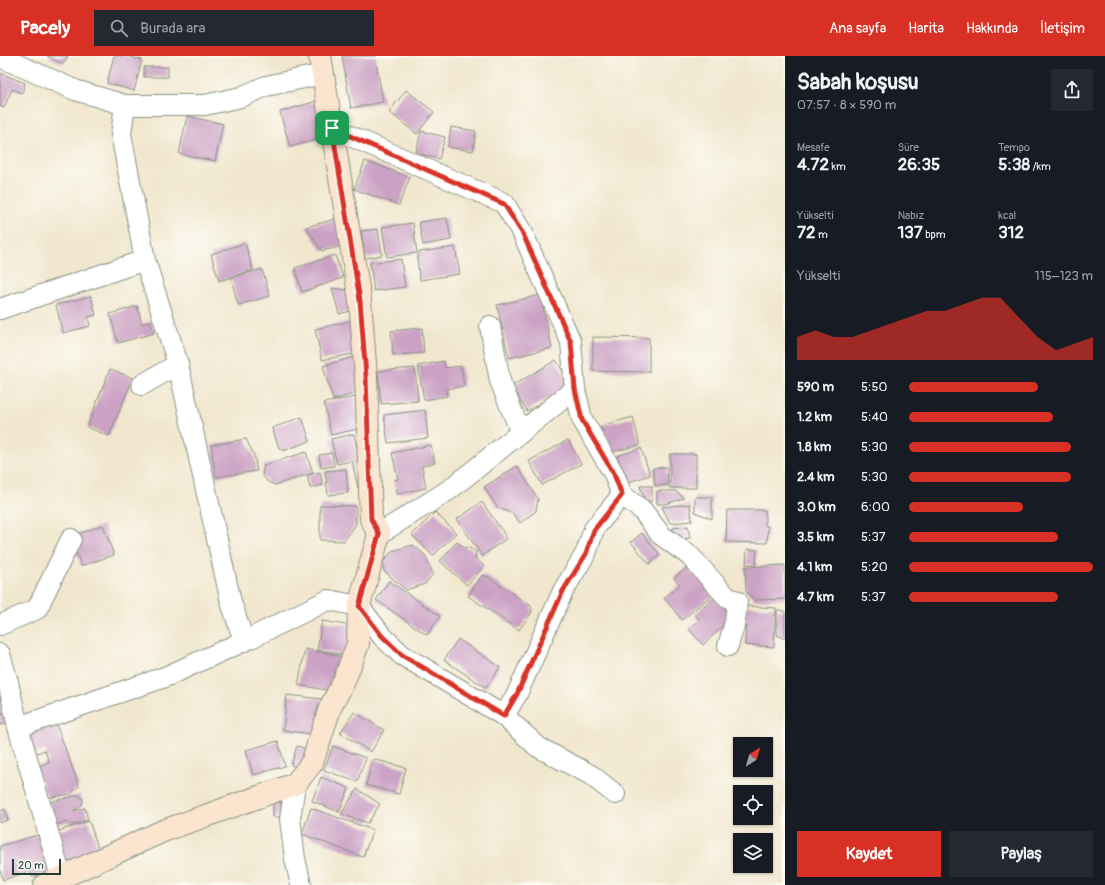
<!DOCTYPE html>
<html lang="tr">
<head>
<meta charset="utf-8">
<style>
	body { margin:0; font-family:Pangolin,sans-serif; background:#242831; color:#f1f3f6; height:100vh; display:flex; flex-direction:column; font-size:15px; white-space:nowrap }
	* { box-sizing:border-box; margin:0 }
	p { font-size:13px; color:#9ea1a6 }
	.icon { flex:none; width:22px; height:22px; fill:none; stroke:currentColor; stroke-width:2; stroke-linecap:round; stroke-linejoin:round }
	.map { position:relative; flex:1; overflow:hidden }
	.side { display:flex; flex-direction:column; background:#171b24; width:320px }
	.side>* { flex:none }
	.needle { width:26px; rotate:37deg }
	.fabs { position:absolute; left:733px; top:681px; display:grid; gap:8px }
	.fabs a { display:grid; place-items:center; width:40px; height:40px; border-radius:0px; background:#171b24; box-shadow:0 1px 3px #0004; font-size:20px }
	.scale { position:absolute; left:12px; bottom:10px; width:49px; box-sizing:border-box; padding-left:4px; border:2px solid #1f3d34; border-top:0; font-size:11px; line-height:14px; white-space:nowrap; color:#1f3d34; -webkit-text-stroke:3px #fdfcf7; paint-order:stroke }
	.pin { position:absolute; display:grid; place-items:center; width:34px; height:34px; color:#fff; margin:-17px; border-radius:8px; box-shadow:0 2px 6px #0006 }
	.round { display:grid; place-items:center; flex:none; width:42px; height:42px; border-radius:0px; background:#242831 }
	.headline { display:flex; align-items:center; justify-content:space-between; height:68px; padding:0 12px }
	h1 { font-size:22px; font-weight:700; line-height:30px }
	.stats { display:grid; grid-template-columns:repeat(3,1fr); gap:6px; height:68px; padding:4px 12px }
	.stats div { display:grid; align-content:center }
	.stats b { font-size:17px; font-weight:700 }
	.stats small { font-size:11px; font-weight:400 }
	.stats p { font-size:11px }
	.chart { height:112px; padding:8px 12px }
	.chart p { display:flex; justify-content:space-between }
	.chart svg { width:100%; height:72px; margin-top:4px; fill:#d93025; opacity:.7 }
	.primary-button { display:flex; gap:8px; margin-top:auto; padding:8px 12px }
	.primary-button a { flex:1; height:46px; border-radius:0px; background:#d93025; color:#fff; font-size:16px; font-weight:700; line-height:46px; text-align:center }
	.primary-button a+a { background:#242831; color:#f1f3f6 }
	ul { padding:0 12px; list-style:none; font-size:13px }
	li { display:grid; grid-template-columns:64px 48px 1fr; align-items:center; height:30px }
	li i { height:10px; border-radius:5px; background:#d93025 }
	header { display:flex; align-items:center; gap:24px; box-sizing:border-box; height:56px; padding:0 20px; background:#d93025; color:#fff }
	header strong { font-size:19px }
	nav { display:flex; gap:22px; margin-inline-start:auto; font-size:14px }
	.search { width:280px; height:36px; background:#242831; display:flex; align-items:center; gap:10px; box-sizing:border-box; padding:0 14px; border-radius:0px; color:#9ea1a6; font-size:15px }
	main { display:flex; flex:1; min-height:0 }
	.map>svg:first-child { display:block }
	.building { fill:#cba1c4 }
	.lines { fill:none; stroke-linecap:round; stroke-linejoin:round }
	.street-casing { stroke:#889281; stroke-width:22 }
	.secondary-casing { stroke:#889281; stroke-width:24 }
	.street { stroke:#fff; stroke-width:20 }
	.secondary { stroke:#fbe5cf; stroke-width:22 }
	.route-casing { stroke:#fff; stroke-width:8 }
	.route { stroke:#d93025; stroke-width:5 }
</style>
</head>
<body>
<header>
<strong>Pacely</strong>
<div class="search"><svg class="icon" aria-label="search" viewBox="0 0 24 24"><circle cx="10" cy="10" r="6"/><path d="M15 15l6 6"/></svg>Burada ara</div>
<nav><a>Ana sayfa</a><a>Harita</a><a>Hakkında</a><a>İletişim</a></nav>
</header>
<main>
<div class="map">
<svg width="785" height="829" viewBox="0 0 785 829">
	<rect width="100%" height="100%" fill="#fdfcf7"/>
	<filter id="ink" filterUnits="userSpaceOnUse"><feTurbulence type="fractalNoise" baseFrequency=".025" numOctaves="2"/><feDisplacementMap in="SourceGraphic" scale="8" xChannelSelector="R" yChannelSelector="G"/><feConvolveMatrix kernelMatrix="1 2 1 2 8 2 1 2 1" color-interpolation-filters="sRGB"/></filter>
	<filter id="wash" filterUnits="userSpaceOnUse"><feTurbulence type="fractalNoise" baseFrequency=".012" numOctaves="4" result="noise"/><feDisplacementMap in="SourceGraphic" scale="16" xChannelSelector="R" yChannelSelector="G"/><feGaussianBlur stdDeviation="0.9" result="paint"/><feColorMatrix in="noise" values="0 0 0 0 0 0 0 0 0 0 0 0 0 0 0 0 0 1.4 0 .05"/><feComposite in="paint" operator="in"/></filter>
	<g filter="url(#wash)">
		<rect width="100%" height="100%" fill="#f1e7ce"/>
		<g id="blocks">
			<g class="building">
				<path d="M47 0H68L63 8Z"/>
				<path d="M114 0H127L142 4 134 35 107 27Z"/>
				<path d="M342 0H375L383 46 351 52Z"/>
				<rect x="144" y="11" width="24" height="10"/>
				<path d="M0 17 25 27 22 37 12 33 4 52 0 50Z"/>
				<path d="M406 34 434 56 417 78 389 56Z"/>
				<path d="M317 45 327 81 290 91 280 56Z"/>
				<path d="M187 60 223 68 215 105 179 98Z"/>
				<path d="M451 71 476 75 473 95 448 91Z"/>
				<path d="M421 75 445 81 439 103 416 97Z"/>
				<path d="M365 105 410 121 399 149 354 133Z"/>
				<path d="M339 162 347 189 322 195 306 171Z"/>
				<path d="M447 162 451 184 423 189 419 166Z"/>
				<path d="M413 167 417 197 387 201 382 171Z"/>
				<path d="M378 173 382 199 365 202 361 175Z"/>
				<path d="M245 187 253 214 219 225 211 198Z"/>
				<path d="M455 191 460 218 420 224 417 204 419 196Z"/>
				<path d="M335 199 343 222 302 236 295 212Z"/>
				<path d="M401 203 405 231 374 235 370 207Z"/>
				<path d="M262 213 270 240 238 249 231 222Z"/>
				<path d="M332 232 348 234 354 254 339 258Z"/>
				<path d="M540 239 552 292 509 302 497 249Z"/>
				<path d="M91 240 96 259 88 261 90 270 63 277 56 249Z"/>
				<path d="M137 250 142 268 151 265 154 277 118 287 110 258Z"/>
				<path d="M355 264 362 296 322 304 315 273Z"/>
				<path d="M422 272 424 297 393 299 391 275Z"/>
				<path d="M593 281 649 282V316L593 315Z"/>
				<path d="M354 301 362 326 353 338 333 344 323 310Z"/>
				<path d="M556 304 571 329 527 355 512 330Z"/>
				<path d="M444 305 445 312 461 310 464 330 446 333 447 340 424 344 418 310Z"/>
				<path d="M415 312 418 345 381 348 378 315Z"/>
				<path d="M110 313 133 322 109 380 87 371Z"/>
				<path d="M355 341 362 372 331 379 324 347Z"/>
				<path d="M425 354 428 382 388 387 384 359Z"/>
				<path d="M302 361 310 385 283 395 279 392 272 372Z"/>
				<path d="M633 361 640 389 608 397 601 370Z"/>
				<path d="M354 378 366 430 358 432 352 405 337 408 331 383Z"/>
				<path d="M246 383 254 399 257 415 216 421 211 389Z"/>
				<path d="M568 384 581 408 542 429 529 405Z"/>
				<path d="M431 389 435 407 422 410 426 432 397 438 394 424 398 423 392 397Z"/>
				<path d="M641 392 650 419 626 427 617 400Z"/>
				<path d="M306 396 313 417 275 429 268 426 262 419 264 409Z"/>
				<path d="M332 397 334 410 321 412 319 399Z"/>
				<rect x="670" y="398" width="26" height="34"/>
				<path d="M517 410 538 443 536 455 520 467 513 458 497 451 484 431Z"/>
				<path d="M667 411 668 429 655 430 653 412Z"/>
				<path d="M346 413 348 437 328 439 325 415Z"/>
				<path d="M320 416 323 429 310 432 307 419Z"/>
				<path d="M640 430H652V445H645Z"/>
				<path d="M657 435H675L684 442 666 448H657Z"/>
				<path d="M695 441H712V463L695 456Z"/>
				<path d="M482 446 507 482 482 500 457 463Z"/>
				<path d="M690 448 692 465 670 467 662 451Z"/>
				<path d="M320 449 356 450V468L344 485 320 484Z"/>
				<path d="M727 454H765V469L768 471 767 487 726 486Z"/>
				<path d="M435 456 456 477 433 500 412 479Z"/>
				<path d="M103 469 114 499 81 510 73 487 78 478Z"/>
				<path d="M688 470 690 482 674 484 673 472Z"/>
				<path d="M642 477 660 499 649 508 631 486Z"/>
				<path d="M457 486 465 492 468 491 476 496 475 502 484 510 467 529 440 505Z"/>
				<path d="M413 489 425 499 433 518 425 528 406 534 384 515 383 506 392 495Z"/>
				<path d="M747 493 757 494 756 509 746 508Z"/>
				<path d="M785 509V543L754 544 746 535 745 511Z"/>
				<path d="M689 510 715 537 682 564 664 542 680 529 674 522Z"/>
				<path d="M482 519 488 521 531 550 532 556 519 574 468 540Z"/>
				<path d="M389 525 440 560 427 579 376 544Z"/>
				<path d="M717 539 735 559 703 589 689 573 699 564 695 559Z"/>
				<path d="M746 550 776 552 774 591 745 589Z"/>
				<path d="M777 554 785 555V583L777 579Z"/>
				<path d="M322 565 352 570 347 599 317 594Z"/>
				<path d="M458 583 500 611 486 632 444 604Z"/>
				<path d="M305 593 345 601 332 635 298 629Z"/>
				<path d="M287 639 322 643 318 679 283 674Z"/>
				<path d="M5 640 9 655 0 657V641Z"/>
				<path d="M10 656 12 666 0 669V659Z"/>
				<path d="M354 656 384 674 371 696 340 677Z"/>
				<path d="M54 662 79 730 71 738 47 742 36 711 49 706 45 694 32 699 23 673Z"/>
				<path d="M278 685 285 710 253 719 246 694Z"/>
				<path d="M297 690 311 694 305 713 291 709Z"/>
				<path d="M333 690 366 702 357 726 324 714Z"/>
				<path d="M373 703 406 712 399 738 366 729Z"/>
				<path d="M321 721 349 732 339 756 312 745Z"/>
				<path d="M357 733 380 748 368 767 341 758Z"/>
				<path d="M79 739 83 744 82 749 73 755 85 752 88 764 72 769 67 766 54 769 49 746Z"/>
				<rect x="273" y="746" width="8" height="15"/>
				<path d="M311 752 373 774 363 801 302 778Z"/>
				<path d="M5 753 8 764 0 767V755Z"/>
				<path d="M89 765 100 798 67 809 56 776Z"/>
				<path d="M41 778 52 815 32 821 30 815 3 824 0 814V790Z"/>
			</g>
		</g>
	</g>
	<g filter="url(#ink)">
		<use href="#blocks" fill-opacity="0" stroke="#889281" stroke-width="1"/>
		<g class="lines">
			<defs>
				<g id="street">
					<path d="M0 1 75 34 125 49H205L241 41 266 30 323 18"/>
					<path d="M125 49 121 78 145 204 178 308 231 546 244 585"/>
					<path d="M332 72 504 147 523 178 571 286 575 333 582 363 614 418 622 439 642 454 661 479 690 500 727 541 737 545 735 566 728 590"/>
					<path d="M0 253 145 204"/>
					<path d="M490 270 500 325 521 377"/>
					<path d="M142 329 178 308"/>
					<path d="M379 478 449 434 575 333"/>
					<path d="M0 569 37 553 71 483"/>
					<path d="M0 598 8 626 18 671 165 621 253 581 328 544 359 550 382 580 402 599 504 660 517 638 563 535 586 497 594 473 622 439"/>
					<path d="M504 660 538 691 591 719 615 738"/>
					<path d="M18 671 61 821"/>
					<path d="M295 728 290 763 295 803 301 829"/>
				</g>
				<path id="secondary" d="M45 829 163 775 295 728 312 707 330 652 344 625 358 588 359 550 379 478 371 463 366 320 360 244 320 0"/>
			</defs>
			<use href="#street" class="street-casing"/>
			<use href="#secondary" class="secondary-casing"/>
			<use href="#street" class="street"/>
			<use href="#secondary" class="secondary"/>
		</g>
	</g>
	<g class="lines" filter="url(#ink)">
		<defs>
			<path id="route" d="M332 72 504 148 523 178 571 286 575 333 582 364 614 418 622 439 594 474 586 498 563 535 517 638 504 660 402 599 382 580 359 550 379 478 371 463 366 320 360 244Z"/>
		</defs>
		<use href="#route" class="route-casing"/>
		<use href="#route" class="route"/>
	</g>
</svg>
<div class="fabs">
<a><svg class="needle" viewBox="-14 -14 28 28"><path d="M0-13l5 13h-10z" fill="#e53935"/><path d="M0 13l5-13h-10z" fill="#9ea1a6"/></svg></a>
<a><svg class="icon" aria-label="locate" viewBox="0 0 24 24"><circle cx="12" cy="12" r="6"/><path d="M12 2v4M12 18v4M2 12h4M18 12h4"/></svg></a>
<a><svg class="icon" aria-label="layers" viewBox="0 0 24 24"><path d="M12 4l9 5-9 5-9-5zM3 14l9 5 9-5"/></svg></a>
</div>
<div class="scale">20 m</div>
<div class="pin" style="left:332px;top:72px;background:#1e9e55"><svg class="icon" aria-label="arrive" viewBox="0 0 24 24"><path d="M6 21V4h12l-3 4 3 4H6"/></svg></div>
</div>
<section class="side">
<div class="headline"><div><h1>Sabah koşusu</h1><p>07:57 · 8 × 590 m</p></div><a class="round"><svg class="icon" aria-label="share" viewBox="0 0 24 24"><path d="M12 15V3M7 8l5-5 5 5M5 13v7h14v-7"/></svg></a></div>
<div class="stats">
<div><p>Mesafe</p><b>4.72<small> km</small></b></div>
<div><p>Süre</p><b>26:35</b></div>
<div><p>Tempo</p><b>5:38<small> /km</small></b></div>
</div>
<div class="stats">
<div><p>Yükselti</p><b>72<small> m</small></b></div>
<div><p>Nabız</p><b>137<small> bpm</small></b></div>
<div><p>kcal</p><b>312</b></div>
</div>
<div class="chart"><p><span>Yükselti</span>115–123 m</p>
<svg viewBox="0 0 160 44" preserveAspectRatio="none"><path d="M0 44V30L10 26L20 30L30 30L40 26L50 22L60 18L70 14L80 14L90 10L100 6L110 6L120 18L130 30L140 38L150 34L160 30V44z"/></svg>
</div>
<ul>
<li><b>590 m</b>5:50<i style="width:70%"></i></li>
<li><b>1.2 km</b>5:40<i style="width:78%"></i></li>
<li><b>1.8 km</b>5:30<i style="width:88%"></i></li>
<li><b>2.4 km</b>5:30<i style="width:88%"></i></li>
<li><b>3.0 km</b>6:00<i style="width:62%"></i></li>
<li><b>3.5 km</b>5:37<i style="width:81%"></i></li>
<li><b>4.1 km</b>5:20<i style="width:100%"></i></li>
<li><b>4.7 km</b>5:37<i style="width:81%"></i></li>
</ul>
<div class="primary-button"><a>Kaydet</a><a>Paylaş</a></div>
</section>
</main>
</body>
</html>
